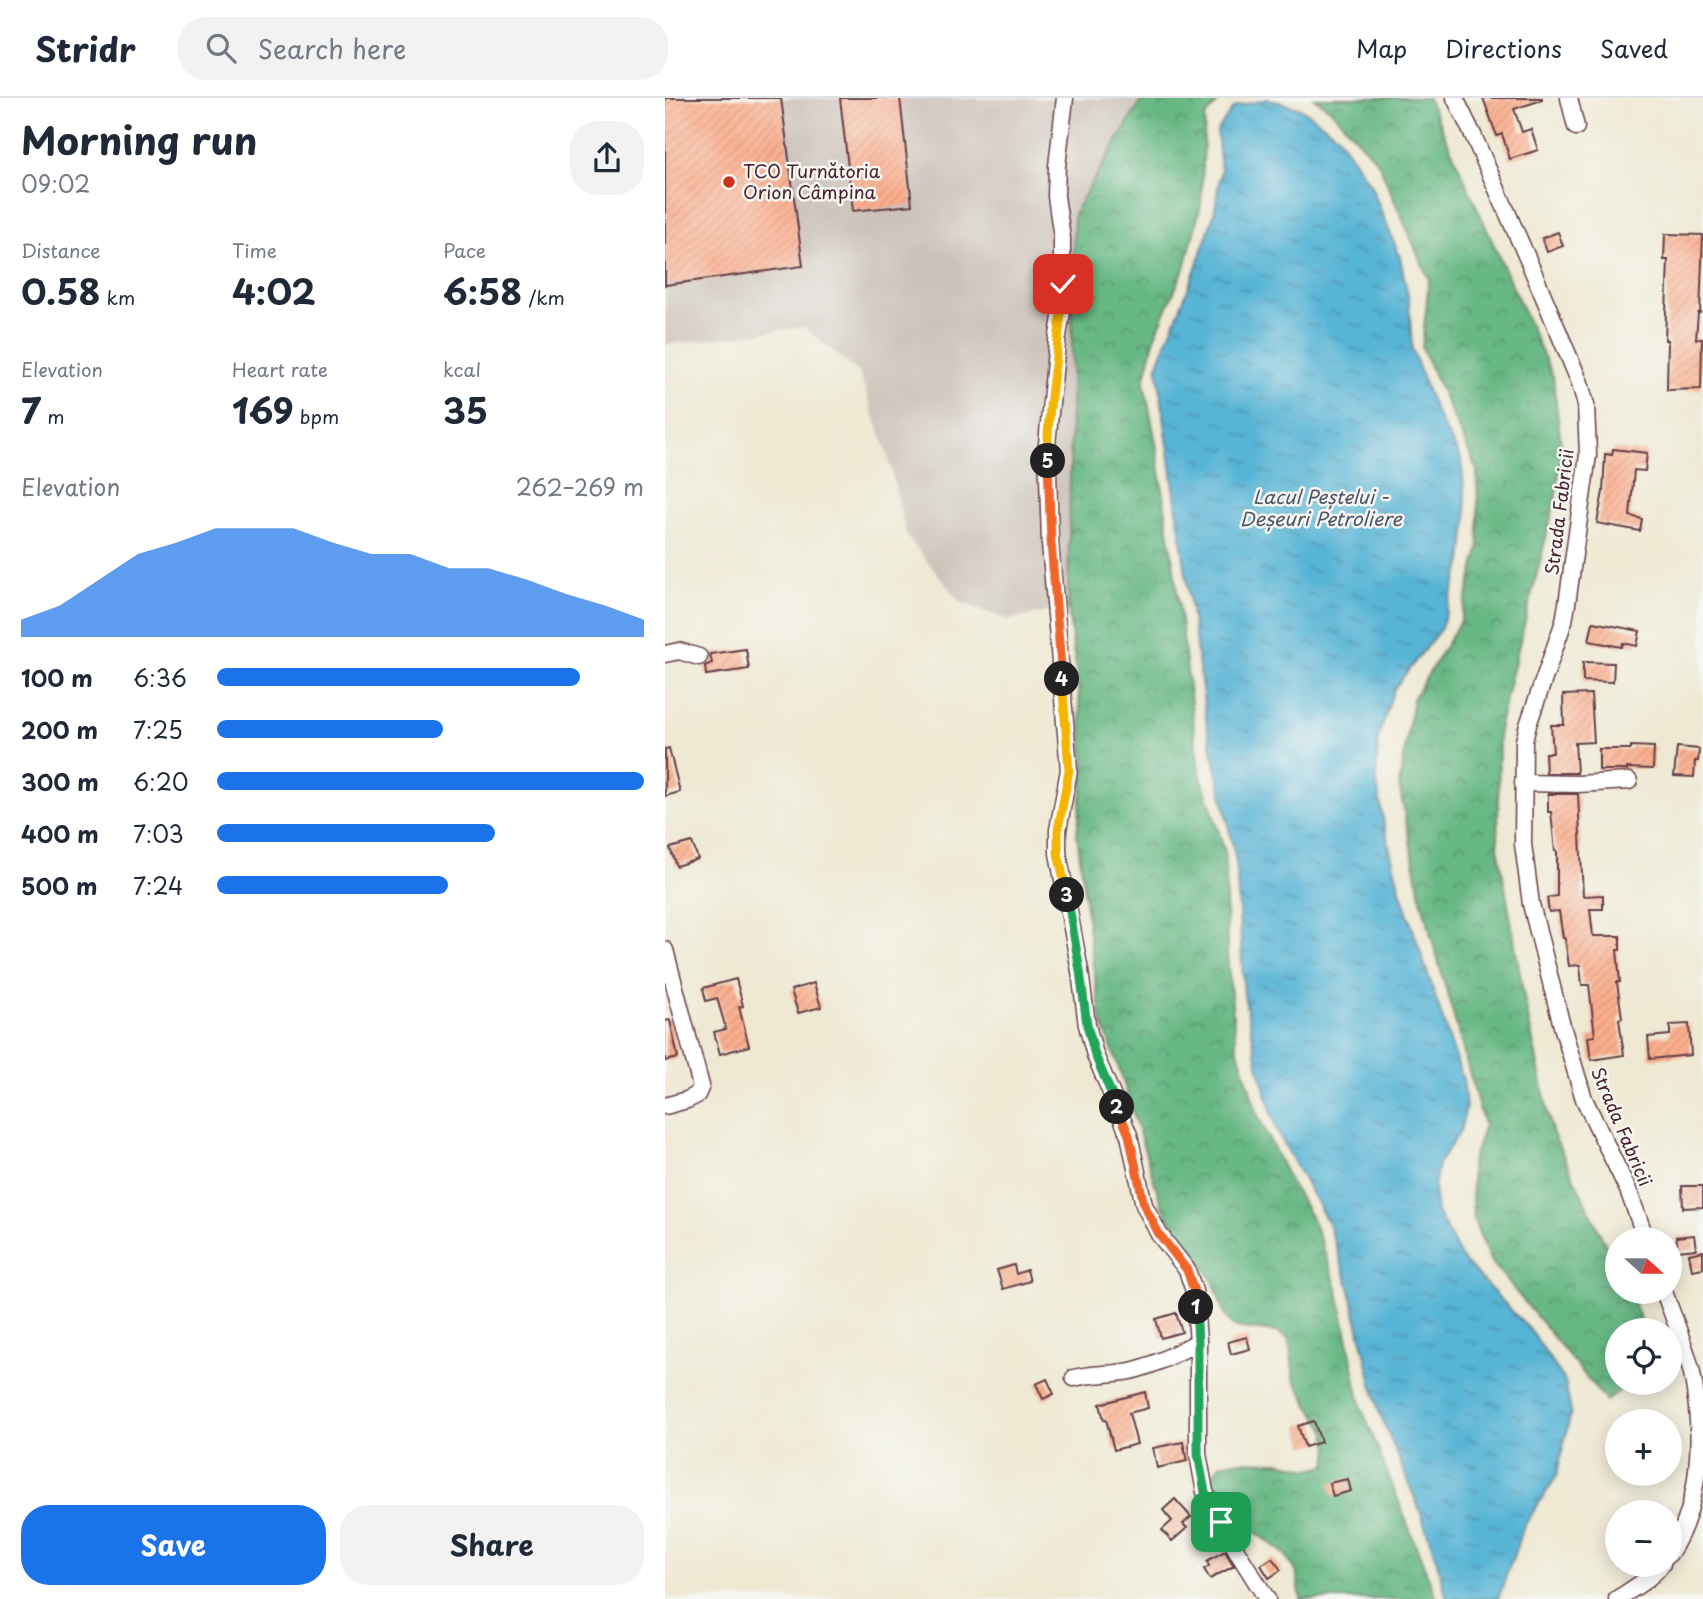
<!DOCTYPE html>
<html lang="en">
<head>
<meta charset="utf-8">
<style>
	body { margin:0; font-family:"Playpen Sans",sans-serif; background:#f2f2f3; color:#1f2937; height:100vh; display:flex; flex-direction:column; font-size:26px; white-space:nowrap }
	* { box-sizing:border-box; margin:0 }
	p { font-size:23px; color:#747a83 }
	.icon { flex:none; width:38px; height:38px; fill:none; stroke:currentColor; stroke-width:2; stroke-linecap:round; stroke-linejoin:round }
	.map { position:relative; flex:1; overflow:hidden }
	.details { display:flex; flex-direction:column; background:#fff; width:665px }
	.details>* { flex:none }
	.needle { width:46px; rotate:111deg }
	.controls { position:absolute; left:940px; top:1129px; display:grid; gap:14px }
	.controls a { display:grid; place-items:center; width:77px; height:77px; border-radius:50%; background:#fff; box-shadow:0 4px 18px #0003; font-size:35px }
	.pin { position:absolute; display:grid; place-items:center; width:60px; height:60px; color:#fff; margin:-30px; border-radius:14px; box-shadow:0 4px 10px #0006 }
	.km { position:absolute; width:35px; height:35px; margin:-18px; border-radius:50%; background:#222; color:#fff; font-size:19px; line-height:35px; text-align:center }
	.round { display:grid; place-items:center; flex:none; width:74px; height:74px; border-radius:28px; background:#f2f2f3 }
	.headline { display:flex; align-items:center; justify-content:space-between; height:119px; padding:0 21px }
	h1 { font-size:38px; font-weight:700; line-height:52px }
	.stats { display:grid; grid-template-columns:repeat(3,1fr); gap:10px; height:119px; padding:7px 21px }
	.stats div { display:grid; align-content:center }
	.stats b { font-size:35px; font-weight:700 }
	.stats small { font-size:19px; font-weight:400 }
	.stats p { font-size:19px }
	.chart { height:196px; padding:14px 21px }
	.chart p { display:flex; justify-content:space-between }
	.chart svg { width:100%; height:126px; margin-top:7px; fill:#1a73e8; opacity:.7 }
	.cta { display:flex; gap:14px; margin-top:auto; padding:14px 21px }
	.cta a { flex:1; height:80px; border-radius:28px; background:#1a73e8; color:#fff; font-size:28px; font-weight:700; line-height:80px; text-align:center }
	.cta a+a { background:#f2f2f3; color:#1f2937 }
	ul { padding:0 21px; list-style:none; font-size:23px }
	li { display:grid; grid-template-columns:112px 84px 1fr; align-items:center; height:52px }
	li i { height:18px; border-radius:9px; background:#1a73e8 }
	header { display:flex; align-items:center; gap:42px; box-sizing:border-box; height:98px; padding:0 35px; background:#fff; border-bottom:2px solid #e0e1e3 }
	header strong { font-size:33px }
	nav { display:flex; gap:38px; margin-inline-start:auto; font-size:24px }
	.search { width:490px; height:63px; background:#f2f2f3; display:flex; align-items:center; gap:18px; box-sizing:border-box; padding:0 24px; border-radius:28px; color:#747a83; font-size:26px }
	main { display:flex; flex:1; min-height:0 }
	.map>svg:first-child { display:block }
	.industrial { fill:#ccc2b9 }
	.forest { fill:url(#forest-crowns); stroke:#596c58; stroke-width:2 }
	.water { fill:url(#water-ripples); stroke:#506a80; stroke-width:2 }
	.building { fill:url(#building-hatch) }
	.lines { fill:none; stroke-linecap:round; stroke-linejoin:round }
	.street-casing { stroke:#633d44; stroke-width:19 }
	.street { stroke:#fff; stroke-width:16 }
	.split-1-casing { stroke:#fff; stroke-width:14 }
	.split-2-casing { stroke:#fff; stroke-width:14 }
	.split-3-casing { stroke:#fff; stroke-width:14 }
	.split-4-casing { stroke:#fff; stroke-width:14 }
	.split-5-casing { stroke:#fff; stroke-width:14 }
	.split-6-casing { stroke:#fff; stroke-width:14 }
	.split-1 { stroke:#22a559; stroke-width:9 }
	.split-2 { stroke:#f0652b; stroke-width:9 }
	.split-3 { stroke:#22a559; stroke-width:9 }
	.split-4 { stroke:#f5b400; stroke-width:9 }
	.split-5 { stroke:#f0652b; stroke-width:9 }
	.split-6 { stroke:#f5b400; stroke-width:9 }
	.poi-dot { fill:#c8321e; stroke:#f6f6f2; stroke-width:2.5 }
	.labels { text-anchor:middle; stroke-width:5; stroke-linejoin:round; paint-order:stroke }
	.poi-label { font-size:18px; fill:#4a1f2b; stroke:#f6f6f2; text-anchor:start }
	.street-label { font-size:18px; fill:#4a1f2b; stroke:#f6f6f2 }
	.water-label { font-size:19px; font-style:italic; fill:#4f5366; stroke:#f6f6f2 }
</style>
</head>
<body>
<header>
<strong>Stridr</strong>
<div class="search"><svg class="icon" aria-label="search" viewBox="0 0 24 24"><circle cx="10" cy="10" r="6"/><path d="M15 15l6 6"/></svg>Search here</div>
<nav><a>Map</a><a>Directions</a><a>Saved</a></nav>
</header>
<main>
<section class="details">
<div class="headline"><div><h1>Morning run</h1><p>09:02</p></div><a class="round"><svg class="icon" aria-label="share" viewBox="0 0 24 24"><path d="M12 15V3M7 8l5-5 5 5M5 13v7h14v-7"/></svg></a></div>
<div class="stats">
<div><p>Distance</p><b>0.58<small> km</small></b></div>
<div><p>Time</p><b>4:02</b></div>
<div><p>Pace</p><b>6:58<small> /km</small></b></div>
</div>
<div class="stats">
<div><p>Elevation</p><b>7<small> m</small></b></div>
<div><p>Heart rate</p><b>169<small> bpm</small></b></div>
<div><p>kcal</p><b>35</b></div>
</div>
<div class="chart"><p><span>Elevation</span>262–269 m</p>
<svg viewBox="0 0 160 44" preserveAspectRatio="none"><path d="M0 44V38L10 33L20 24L30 15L40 11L50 6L60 6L70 6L80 11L90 15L100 15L110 20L120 20L130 24L140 29L150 33L160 38V44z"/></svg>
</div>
<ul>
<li><b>100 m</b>6:36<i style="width:85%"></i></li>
<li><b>200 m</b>7:25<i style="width:53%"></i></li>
<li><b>300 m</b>6:20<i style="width:100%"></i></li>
<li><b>400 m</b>7:03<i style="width:65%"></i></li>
<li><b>500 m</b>7:24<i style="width:54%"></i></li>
</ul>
<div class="cta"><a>Save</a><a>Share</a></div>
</section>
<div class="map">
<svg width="1038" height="1501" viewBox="0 0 1038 1501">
	<defs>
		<pattern id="forest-crowns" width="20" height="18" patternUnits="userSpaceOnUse" patternTransform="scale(1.75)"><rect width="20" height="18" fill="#68b884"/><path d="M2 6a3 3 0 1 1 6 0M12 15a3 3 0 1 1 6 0" fill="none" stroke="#58956c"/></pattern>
		<pattern id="water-ripples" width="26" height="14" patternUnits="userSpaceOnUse" patternTransform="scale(1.75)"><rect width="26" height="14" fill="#57b4d5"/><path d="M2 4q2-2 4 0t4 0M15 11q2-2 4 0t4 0" fill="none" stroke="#4a92ad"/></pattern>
		<pattern id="building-hatch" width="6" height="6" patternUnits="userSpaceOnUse" patternTransform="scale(1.75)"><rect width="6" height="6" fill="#fbae8d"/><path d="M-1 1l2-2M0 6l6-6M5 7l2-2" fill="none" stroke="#d9957a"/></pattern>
	</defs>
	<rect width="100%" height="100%" fill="#f6f6f2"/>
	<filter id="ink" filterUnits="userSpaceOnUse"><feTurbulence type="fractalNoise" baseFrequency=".0143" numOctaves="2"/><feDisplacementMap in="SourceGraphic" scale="14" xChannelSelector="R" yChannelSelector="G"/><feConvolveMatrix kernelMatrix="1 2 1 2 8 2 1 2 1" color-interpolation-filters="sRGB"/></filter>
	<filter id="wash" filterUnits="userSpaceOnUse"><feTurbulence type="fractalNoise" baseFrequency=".00686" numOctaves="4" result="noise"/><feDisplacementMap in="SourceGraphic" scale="28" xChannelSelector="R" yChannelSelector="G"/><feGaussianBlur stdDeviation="1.57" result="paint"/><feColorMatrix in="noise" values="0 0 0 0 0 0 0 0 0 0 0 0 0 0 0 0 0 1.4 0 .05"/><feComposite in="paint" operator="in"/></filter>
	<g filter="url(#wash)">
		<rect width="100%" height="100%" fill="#efe9d3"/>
		<path class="industrial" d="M0 0H478L409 115 403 510 343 522 295 504 241 437 223 358 194 275 139 229 0 247Z"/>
		<g class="forest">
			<path d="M478 0H557L540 19 536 106 521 166 490 238 479 284 491 345 515 514 534 672 560 754 562 857 571 946 593 1018 624 1082 648 1122 673 1193 696 1308 772 1501H636L631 1473 620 1456 589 1433 561 1418 546 1391 548 1375 556 1366 570 1363 614 1364 645 1371 662 1367 664 1350 660 1330 644 1307 629 1280 624 1241 612 1234 569 1229 560 1217 549 1185 532 1156 515 1138 497 1108 453 967 437 925 428 866 412 736 420 667 412 580 403 510 409 115Z"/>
			<path d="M649 0H763L888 279 897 356 890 403 834 627 833 748 860 905 887 1034 952 1171V1194H963L981 1232H952V1284L965 1285 941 1303 825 1162 808 1120 806 1067 819 1027 757 805 734 687 748 601 796 522 814 451 812 372 757 250 764 182 713 64 666 12Z"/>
		</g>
		<path class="water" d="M603 1 637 11 672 37 706 88 735 159 744 203 747 251 770 313 796 361 802 420 797 464 776 530 729 591 713 640 711 680 719 727 735 792 798 982 801 1010 795 1034 773 1066 769 1090 772 1114 797 1161 866 1233 900 1283 906 1315 891 1379 859 1428 833 1501H782L771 1460 752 1405 713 1311 684 1188 663 1125 612 1033 595 975 579 897 571 763 542 627 492 268 528 178 549 117 556 72 552 33 569 9Z"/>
		<g id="blocks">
			<g class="building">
				<path d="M0 0H116L138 168 0 187Z"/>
				<path d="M175 0H235L247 107 188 113Z"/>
				<path d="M818 0H877V2L849 11 857 34 866 31 873 52 845 61 837 36 832 38Z"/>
				<path d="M893 134 898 148 882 154 877 140Z"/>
				<path d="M1000 136 1038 137 1035 215H1033L1031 241H1037L1036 291 1002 292 1003 242H1000L1003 162H999Z"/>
				<path d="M948 351 982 355 980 373 969 372 965 418 977 421 975 433 932 425 938 394 940 356 947 357Z"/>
				<path d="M928 524 975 533 972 548 958 545 957 549 924 543Z"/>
				<path d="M81 551 84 571 41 577 40 568 47 565 45 556Z"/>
				<path d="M918 564 949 565 948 584 918 583Z"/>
				<path d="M926 596 929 644 910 645 912 675H881L880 655H888L886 627H899L898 597Z"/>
				<path d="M966 648 989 649 988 671 962 670V672H934V651H966Z"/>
				<path d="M1012 649 1034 651 1033 663H1030L1029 679 1009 678Z"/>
				<path d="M4 650 15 694 0 698V651Z"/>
				<path d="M883 696H913L918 798 938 797V811H925L928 838H955V852H952L955 884H952L957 920 954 921 959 957 926 962 923 939 930 938 924 887H917L915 867 904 868 900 840H898L894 813 884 814 882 800 892 798V753H890L886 714H883Z"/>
				<path d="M27 744 33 761 11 768 5 750Z"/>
				<path d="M71 881 78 908 74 909 84 948 55 956 49 934 61 931 52 900 41 903 38 890Z"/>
				<path d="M149 885 156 909 133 915 126 892Z"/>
				<path d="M5 922 13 960 0 963V923Z"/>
				<path d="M1024 926 1026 957 985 961 983 939 1005 937V927Z"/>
				<path d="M1017 1088H1038V1109L1018 1110Z"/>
				<path d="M1029 1137 1031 1151 1013 1153 1011 1139Z"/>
				<path d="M1038 1153V1170L1027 1172 1024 1156Z"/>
				<path d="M349 1167 351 1176 362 1172 365 1183 338 1191 332 1172Z"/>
				<path d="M511 1215 517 1234 496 1240 491 1221Z"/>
				<path d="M582 1239 585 1251 566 1256 563 1244Z"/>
				<path d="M382 1281 389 1296 378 1301 371 1286Z"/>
				<path d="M480 1294 483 1310 464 1315 472 1346 449 1352 441 1321 439 1322 435 1306Z"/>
				<path d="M649 1323 656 1344 640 1349 633 1328Z"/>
				<path d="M518 1344 522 1363 492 1370 488 1350Z"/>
				<path d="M683 1381 686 1393 668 1398 664 1385Z"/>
				<path d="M510 1401 526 1419 518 1426 522 1430 507 1443 497 1432 507 1423 498 1412Z"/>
				<path d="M560 1453 569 1468 545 1481 539 1471 544 1468 542 1463Z"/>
				<path d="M607 1460 616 1472 604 1480 596 1467Z"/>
			</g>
		</g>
	</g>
	<g filter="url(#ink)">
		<use href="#blocks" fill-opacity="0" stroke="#633d44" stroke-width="2"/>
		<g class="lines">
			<defs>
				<g id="street">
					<path d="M400 0 392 68 391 98 397 140V214L392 243 382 346 385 445 404 672 393 732V755L415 873 422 927 430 957 464 1037 479 1107 494 1136 522 1172 529 1193 533 1244V1356L540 1394 573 1455 602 1501"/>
					<path d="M790 0 808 37 864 164 915 285 921 307 923 357 902 506 899 523 863 627 859 643 858 746 866 806 897 928 919 1001 963 1092 981 1141"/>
					<path d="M904 0 911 29"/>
					<path d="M0 556 14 553 34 559"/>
					<path d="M858 685 913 686 964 683"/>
					<path d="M0 852 36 988 32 997 22 1002 0 1008"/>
					<path d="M999 1194C1009 1220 1020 1247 1027 1275 1038 1332 1038 1406 1004 1456"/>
					<path d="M409 1280C428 1275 447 1277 465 1273 489 1268 511 1255 533 1244"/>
					<path d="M952 1501C967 1491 986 1481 997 1466"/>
				</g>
			</defs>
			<use href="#street" class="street-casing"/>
			<use href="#street" class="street"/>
		</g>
	</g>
	<g class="lines" filter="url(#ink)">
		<defs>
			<path id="split-1" d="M531 1209 533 1244V1356L540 1394 556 1424"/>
			<path id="split-2" d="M452 1009 464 1037 479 1107 494 1136 522 1172 529 1193 531 1209"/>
			<path id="split-3" d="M402 797 415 873 422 927 430 957 452 1009"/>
			<path id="split-4" d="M397 581 404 672 393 732V755L402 797"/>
			<path id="split-5" d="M383 363 386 445 397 581"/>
			<path id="split-6" d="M383 363C381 303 396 245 398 186"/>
		</defs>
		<use href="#split-1" class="split-1-casing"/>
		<use href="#split-2" class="split-2-casing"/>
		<use href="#split-3" class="split-3-casing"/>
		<use href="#split-4" class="split-4-casing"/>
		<use href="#split-5" class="split-5-casing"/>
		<use href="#split-6" class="split-6-casing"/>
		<use href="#split-1" class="split-1"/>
		<use href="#split-2" class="split-2"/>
		<use href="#split-3" class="split-3"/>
		<use href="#split-4" class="split-4"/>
		<use href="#split-5" class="split-5"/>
		<use href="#split-6" class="split-6"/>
	</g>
	<circle class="poi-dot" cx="64" cy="84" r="7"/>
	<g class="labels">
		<g class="poi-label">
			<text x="78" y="80">TCO Turnătoria<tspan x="78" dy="21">Orion Câmpina</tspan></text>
		</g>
		<g class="street-label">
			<text transform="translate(895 414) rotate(-83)" y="6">Strada Fabricii</text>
			<text transform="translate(956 1029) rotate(67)" y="6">Strada Fabricii</text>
		</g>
		<g class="water-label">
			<text x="656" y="406">Lacul Peștelui -<tspan x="656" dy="22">Deșeuri Petroliere</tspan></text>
		</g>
	</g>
</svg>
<div class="controls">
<a><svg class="needle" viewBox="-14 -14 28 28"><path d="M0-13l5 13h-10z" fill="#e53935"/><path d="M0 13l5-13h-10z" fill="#747a83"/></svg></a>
<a><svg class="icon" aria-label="locate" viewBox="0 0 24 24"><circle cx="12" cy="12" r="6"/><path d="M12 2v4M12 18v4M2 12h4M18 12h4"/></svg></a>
<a>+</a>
<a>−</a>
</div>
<div class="pin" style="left:556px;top:1424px;background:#1e9e55"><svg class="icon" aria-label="arrive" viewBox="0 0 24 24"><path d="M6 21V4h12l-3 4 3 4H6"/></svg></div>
<div class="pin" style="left:398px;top:186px;background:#d93025"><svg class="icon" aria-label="check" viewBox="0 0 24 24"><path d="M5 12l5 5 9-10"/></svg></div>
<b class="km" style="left:531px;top:1209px">1</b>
<b class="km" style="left:452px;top:1009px">2</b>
<b class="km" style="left:402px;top:797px">3</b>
<b class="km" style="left:397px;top:581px">4</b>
<b class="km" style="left:383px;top:363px">5</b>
</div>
</main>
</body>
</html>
